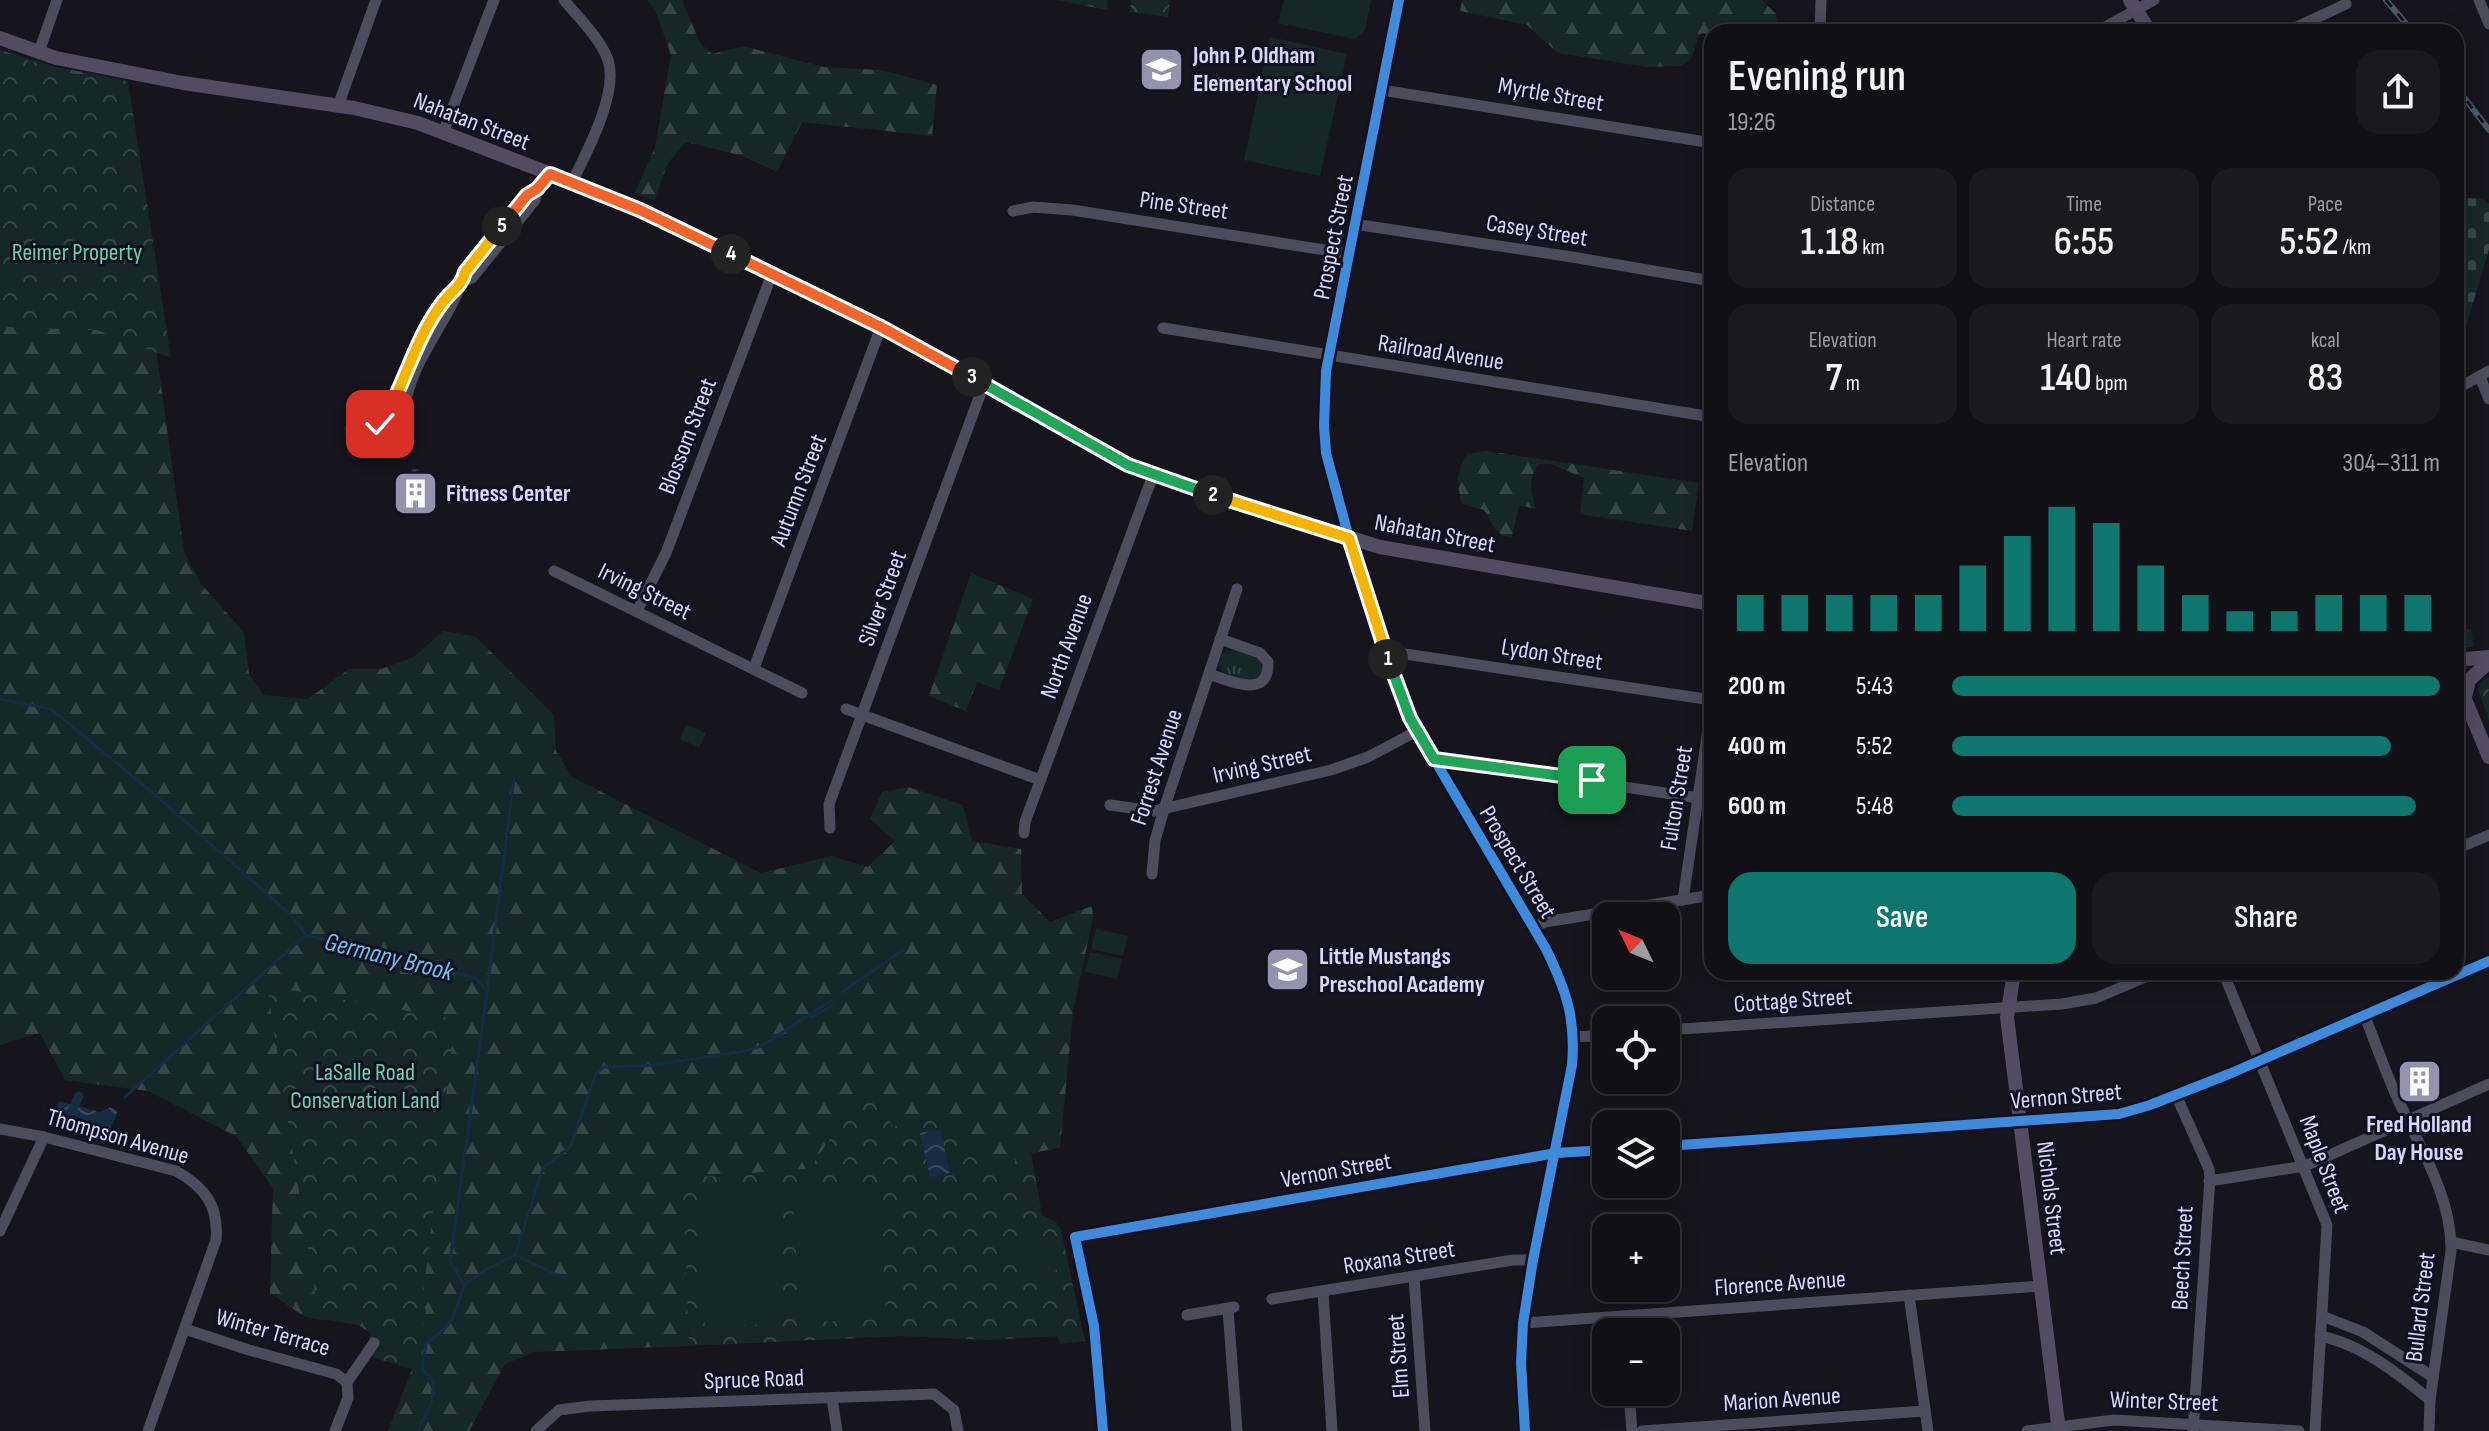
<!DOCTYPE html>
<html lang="en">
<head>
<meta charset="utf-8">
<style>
	body { margin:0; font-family:"Sofia Sans Condensed",sans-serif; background:#19191f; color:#f1f3f6; height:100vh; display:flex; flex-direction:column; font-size:30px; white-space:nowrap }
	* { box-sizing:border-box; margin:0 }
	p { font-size:26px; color:#9c9da1 }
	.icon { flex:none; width:44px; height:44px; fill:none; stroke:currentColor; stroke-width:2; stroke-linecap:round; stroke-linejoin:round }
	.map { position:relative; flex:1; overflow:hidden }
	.side { position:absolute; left:1704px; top:24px; width:760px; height:956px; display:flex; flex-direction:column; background:#101016; border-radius:24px; box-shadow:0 4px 20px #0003,0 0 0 2px #303035 }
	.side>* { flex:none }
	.needle { width:52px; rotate:313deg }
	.fabs { position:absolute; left:1592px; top:902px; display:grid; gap:16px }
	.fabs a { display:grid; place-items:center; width:88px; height:88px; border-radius:16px; background:#101016; box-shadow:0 4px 20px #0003,0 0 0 2px #303035; font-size:40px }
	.pin { position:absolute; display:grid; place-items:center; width:68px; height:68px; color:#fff; margin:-34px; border-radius:16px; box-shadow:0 4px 12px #0006 }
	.km { position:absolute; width:40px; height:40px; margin:-20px; border-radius:50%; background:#222; color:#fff; font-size:22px; line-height:40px; text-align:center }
	.round { display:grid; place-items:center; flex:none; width:84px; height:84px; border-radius:24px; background:#19191f }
	.overview { display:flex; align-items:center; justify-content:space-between; height:136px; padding:0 24px }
	h1 { font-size:44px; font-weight:600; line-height:60px }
	.metrics { display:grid; grid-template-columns:repeat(3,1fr); gap:12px; height:136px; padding:8px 24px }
	.metrics div { display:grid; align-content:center; border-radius:20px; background:#19191f; text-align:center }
	.metrics b { font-size:40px; font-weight:600 }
	.metrics small { font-size:22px; font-weight:400 }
	.metrics p { font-size:22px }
	.chart { height:224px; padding:16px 24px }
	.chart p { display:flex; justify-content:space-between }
	.chart svg { width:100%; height:144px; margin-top:8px; stroke:#0f766e; stroke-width:6 }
	.button { display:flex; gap:16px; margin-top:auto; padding:16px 24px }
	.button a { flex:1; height:92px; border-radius:24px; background:#0f766e; color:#fff; font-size:32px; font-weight:600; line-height:92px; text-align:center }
	.button a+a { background:#19191f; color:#f1f3f6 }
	ul { padding:0 24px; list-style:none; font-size:26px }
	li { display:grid; grid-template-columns:128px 96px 1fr; align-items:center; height:60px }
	li i { height:20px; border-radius:10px; background:#0f766e }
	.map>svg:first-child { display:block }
	.grass { fill:url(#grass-tufts) }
	.forest { fill:url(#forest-firs) }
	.cemetery { fill:url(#cemetery-stones) }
	.park { fill:url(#park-crowns) }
	.pitch { fill:#152827 }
	.water { fill:url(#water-waves) }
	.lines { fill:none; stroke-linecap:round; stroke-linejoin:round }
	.stream { stroke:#162c43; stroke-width:3 }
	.canal { stroke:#162c43; stroke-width:9 }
	.minor { stroke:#4c4c5d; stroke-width:11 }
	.major { stroke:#524c62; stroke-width:14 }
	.rail-casing { stroke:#465a64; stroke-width:6 }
	.rail { stroke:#121122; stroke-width:3; stroke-dasharray:9; stroke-linecap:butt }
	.cycleway-casing { stroke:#121122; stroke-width:15 }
	.cycleway { stroke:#408adc; stroke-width:10 }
	.split-1-casing { stroke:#fff; stroke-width:16 }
	.split-2-casing { stroke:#fff; stroke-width:16 }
	.split-3-casing { stroke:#fff; stroke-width:16 }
	.split-4-casing { stroke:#fff; stroke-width:16 }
	.split-5-casing { stroke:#fff; stroke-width:16 }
	.split-6-casing { stroke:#fff; stroke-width:16 }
	.split-1 { stroke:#22a559; stroke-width:10 }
	.split-2 { stroke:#f5b400; stroke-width:10 }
	.split-3 { stroke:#22a559; stroke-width:10 }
	.split-4 { stroke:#f0652b; stroke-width:10 }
	.split-5 { stroke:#f0652b; stroke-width:10 }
	.split-6 { stroke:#f5b400; stroke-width:10 }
	.labels { text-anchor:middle; stroke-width:6; stroke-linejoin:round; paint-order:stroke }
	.poi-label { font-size:24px; font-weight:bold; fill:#d8d7fa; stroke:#121122; text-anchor:start }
	.street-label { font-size:24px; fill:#d8d7fa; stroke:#121122 }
	.park-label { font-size:24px; fill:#6cd1ae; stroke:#121122 }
	.water-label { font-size:26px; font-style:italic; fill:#72c1ed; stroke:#121122 }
</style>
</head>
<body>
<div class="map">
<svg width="2489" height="1431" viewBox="0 0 2489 1431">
	<defs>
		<pattern id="grass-tufts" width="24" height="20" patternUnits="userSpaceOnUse" patternTransform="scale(2)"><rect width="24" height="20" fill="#152827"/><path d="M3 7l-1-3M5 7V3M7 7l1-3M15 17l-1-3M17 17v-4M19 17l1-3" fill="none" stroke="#364647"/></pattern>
		<pattern id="forest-firs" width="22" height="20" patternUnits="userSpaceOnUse" patternTransform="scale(2)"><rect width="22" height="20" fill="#152827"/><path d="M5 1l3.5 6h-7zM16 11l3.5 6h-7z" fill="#364647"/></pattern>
		<pattern id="cemetery-stones" width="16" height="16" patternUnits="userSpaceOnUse" patternTransform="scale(2)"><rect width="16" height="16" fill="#152827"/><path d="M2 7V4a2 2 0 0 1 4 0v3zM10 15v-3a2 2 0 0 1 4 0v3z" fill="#364647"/></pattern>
		<pattern id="park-crowns" width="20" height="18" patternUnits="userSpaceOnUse" patternTransform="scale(2)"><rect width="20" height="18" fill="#152827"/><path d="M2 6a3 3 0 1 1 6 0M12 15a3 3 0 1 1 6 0" fill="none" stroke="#364647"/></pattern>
		<pattern id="water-waves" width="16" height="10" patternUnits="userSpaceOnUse" patternTransform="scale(2)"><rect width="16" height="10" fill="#162c43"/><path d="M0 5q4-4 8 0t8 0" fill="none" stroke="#374a5f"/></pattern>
	</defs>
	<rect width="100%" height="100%" fill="#16151e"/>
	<g class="grass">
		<path d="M2461 624 2464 629H2471L2474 647H2462L2458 645 2456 627Z"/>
		<path d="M1233 649 1258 658 1263 668C1256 687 1236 678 1222 671L1219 663 1222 654Z"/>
	</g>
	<g class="forest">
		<path d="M647 0H682L700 43 712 54 743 46 824 67 882 70 937 85 932 136 802 122 777 172 743 156 686 142 668 163 654 201 635 193 655 147 671 55 655 9Z"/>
		<path d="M1462 0H1762L1776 14 1778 32H1712V36L1703 33 1699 36 1691 59 1680 66 1647 67 1558 53 1527 25 1460 11Z"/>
		<path d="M0 50 56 67 119 79 184 552 201 584 244 632 249 674 263 695 308 699 349 669H381L414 657 443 631 476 637 554 715 556 751 572 777 761 873 831 856 868 867 895 841 870 819 882 792 908 787 963 805 972 841 1021 849 1022 894 1050 922 1092 906 1093 918 1073 1012 1060 1148 1014 1156 1015 1165 986 1166 944 1118 818 1157 809 1169 701 1177 683 1192 689 1346 534 1352 505 1364 469 1431H388L412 1369 386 1345 359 1325 305 1317 270 1293 273 1188 236 1136 148 1091 65 1080 40 1033 0 1045Z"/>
		<path d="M1487 451 1699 483 1692 531 1580 514 1584 478 1551 464H1539C1527 478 1531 493 1536 509L1519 505 1512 538C1495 536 1493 523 1484 510L1462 504C1456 483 1456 472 1467 454Z"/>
		<path d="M971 573 1033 599 999 690 977 682 966 711 929 696Z"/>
	</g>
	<path class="cemetery" d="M2469 198 2482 199 2489 204V249L2465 330H2456V202Z"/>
	<g class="park">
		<path d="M1056 0H1108L1107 10Z"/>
		<path d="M1131 0H1170L1168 17 1130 12Z"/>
		<path d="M3 53 69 73 128 81 171 358 97 330 0 327V64Z"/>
		<path d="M2489 677V721L2478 689 2481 682Z"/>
		<path d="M267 986 455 1019 422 1305 426 1310C422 1330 420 1351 412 1369L368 1356 373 1315 319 1320Z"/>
		<path d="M863 1101 885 1105 892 1127 944 1118 986 1166 1015 1165 1014 1156 1031 1153 1042 1215 1056 1222 1061 1230 1085 1341 1060 1344 1058 1336 989 1340 902 1336 689 1346 683 1192 693 1181 701 1177 809 1169 839 1126Z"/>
	</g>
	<g class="pitch">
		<path d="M1284 0H1371L1365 30 1354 39 1278 23Z"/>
		<path d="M1270 37 1347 54 1320 176 1244 160Z"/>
		<path d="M358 423 363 455 348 457 344 426Z"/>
		<path d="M686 724 706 733 699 748 680 739Z"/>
		<path d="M1096 929 1128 936 1123 956 1091 949Z"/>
		<path d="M1090 952 1122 959 1117 979 1085 972Z"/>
		<path d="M880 1183 886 1319 799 1323 793 1187Z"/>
		<path d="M777 1187 784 1323 705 1328 697 1191Z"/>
		<path d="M1036 1233 1048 1241 1049 1262 1057 1267C1056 1274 1049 1280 1042 1280L1039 1269H1016C1010 1257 1009 1248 1018 1237Z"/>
	</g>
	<g class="water">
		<path d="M412 468 420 470 419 476 422 477 424 471 432 474 428 486 408 480Z"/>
		<path d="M59 1101 100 1112 111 1107 118 1111 107 1137 52 1121 51 1117Z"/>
		<path d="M940 1129 950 1173 930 1177 920 1133Z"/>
	</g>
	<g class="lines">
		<g class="stream">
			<path d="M0 699 51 709 153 793 291 915 306 935 476 978 487 992 450 1261 464 1285C454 1317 455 1324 426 1343L422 1369 433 1380C434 1410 427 1406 418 1431"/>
			<path d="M487 992 514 778"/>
			<path d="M842 992 903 950"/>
			<path d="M811 1017 832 1006"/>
			<path d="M125 1097 306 935"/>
			<path d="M515 1255 568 1280"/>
			<path d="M464 1285 485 1270 515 1255 543 1168 570 1147 596 1074 604 1067 653 1065 745 1051 761 1046 832 1000"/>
		</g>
		<path class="canal" d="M73 1108 79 1096"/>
		<g class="minor">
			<path d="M564 0C579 18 600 38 608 60 619 92 587 152 572 182"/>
			<path d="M1399 0 1326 371 1324 426 1326 453 1349 538 1385 651 1410 718 1546 949C1566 990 1576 1018 1572 1065L1533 1260 1523 1323 1521 1363 1525 1431"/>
			<path d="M2479 0 2489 24"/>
			<path d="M1820 32 1821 0"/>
			<path d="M2096 32 2154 0"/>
			<path d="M2286 32 2346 4"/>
			<path d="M39 52 57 0"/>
			<path d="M1382 90 1712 143"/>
			<path d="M338 106 376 0"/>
			<path d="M443 133 494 0"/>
			<path d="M537 189 535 200 472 278C433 291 413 357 398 391 392 404 381 409 380 424L388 435 402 433 408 426C409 416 404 406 407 396 418 350 453 316 465 272L527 195 537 189 550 174"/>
			<path d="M1013 211 1033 207 1072 210 1350 254"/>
			<path d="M1354 224 1572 257 1712 281"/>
			<path d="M1163 328 1712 417"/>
			<path d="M2480 377 2489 399"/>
			<path d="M2456 389 2489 371"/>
			<path d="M554 571 802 693"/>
			<path d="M637 611 666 553 772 274"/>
			<path d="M1385 651 1712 700"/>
			<path d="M754 668 881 327"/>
			<path d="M1209 674C1230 681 1269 700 1268 662L1260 653 1220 639"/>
			<path d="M846 709 1040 780"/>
			<path d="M1434 759 1699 798"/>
			<path d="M1110 805 1154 811 1331 770 1368 757 1417 731"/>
			<path d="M830 828 829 804 984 384"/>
			<path d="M1024 833 1025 822 1153 475"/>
			<path d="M2456 849 2489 835"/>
			<path d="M1152 874 1155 841 1164 809 1237 589"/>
			<path d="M1683 900 1712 702"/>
			<path d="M1533 928 1545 922 1712 895"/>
			<path d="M2223 972 2327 1225 2315 1431"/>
			<path d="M2364 1014C2376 1044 2387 1077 2401 1106 2422 1151 2452 1199 2451 1251L2430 1400 2429 1431"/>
			<path d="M1666 1030 2062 1004 2096 998 2157 972"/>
			<path d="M1574 1037 1606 1035"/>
			<path d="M2176 1095 2209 1169 2210 1178 2193 1431"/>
			<path d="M0 1129 44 1137 176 1171C205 1187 219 1206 216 1240L148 1431"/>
			<path d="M1666 1146 2119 1114 2150 1105 2229 1074 2489 961"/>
			<path d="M2209 1181 2305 1166 2489 1084"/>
			<path d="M0 1231 44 1137"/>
			<path d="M2451 1242 2489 1250"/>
			<path d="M1414 1277 1425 1431"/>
			<path d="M1323 1292 1332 1431"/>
			<path d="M1909 1295 1928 1431"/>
			<path d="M1272 1299 1513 1260H1533"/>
			<path d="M1228 1309 1237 1431"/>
			<path d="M1187 1315 1234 1307"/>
			<path d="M2322 1316 2363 1332 2433 1377"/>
			<path d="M1523 1323 2041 1286"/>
			<path d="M185 1329 249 1350 336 1374 347 1382"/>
			<path d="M2320 1336C2361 1344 2399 1374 2430 1400"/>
			<path d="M1629 1392 1632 1431"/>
			<path d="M832 1398 837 1431"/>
			<path d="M335 1431 348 1398 347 1382 374 1343"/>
			<path d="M536 1431 559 1410 590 1406 934 1394 954 1410 958 1431"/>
			<path d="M1103 1431 1094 1326 1075 1237 1556 1153 1606 1150"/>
			<path d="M1642 1431 1924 1411"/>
			<path d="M2027 1431 2114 1420 2299 1431"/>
		</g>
		<g class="major">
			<path d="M2130 0 2150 32"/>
			<path d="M0 38 56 58 183 83 354 108 418 123 572 182 658 219 881 327 1128 465 1206 493 1380 547 1712 604"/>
			<path d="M2456 660 2489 657"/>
			<path d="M2456 678 2489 757"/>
			<path d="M2465 697 2469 680 2489 662"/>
			<path d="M2014 972 2007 1017 2059 1431"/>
		</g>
		<defs>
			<g id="rail">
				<path d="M2386 0 2413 32"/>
				<path d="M2456 87 2489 130"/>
			</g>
		</defs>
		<use href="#rail" class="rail-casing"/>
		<use href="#rail" class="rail"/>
		<defs>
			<g id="cycleway">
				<path d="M1399 0 1326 371 1324 426 1326 453 1349 538 1385 651 1410 718 1546 949C1566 990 1576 1018 1572 1065L1533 1260 1523 1323 1521 1363 1525 1431"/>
				<path d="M1666 1146 2119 1114 2150 1105 2229 1074 2489 961"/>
				<path d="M1103 1431 1094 1326 1075 1237 1556 1153 1606 1150"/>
			</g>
		</defs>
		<use href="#cycleway" class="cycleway-casing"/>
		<use href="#cycleway" class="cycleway"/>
	</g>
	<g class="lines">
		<defs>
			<path id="split-1" d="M1388 659 1410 718 1434 759 1592 780"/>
			<path id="split-2" d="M1213 495 1349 538 1388 659"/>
			<path id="split-3" d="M972 377 1128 465 1213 495"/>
			<path id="split-4" d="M731 254 881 327 972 377"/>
			<path id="split-5" d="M502 226 527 195 537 189 550 174 640 210 731 254"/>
			<path id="split-6" d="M380 424C381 409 392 404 398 391 412 360 422 329 443 302 451 291 462 286 465 272L502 226"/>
		</defs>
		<use href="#split-1" class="split-1-casing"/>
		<use href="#split-2" class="split-2-casing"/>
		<use href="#split-3" class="split-3-casing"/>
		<use href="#split-4" class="split-4-casing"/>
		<use href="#split-5" class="split-5-casing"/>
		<use href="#split-6" class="split-6-casing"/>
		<use href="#split-1" class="split-1"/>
		<use href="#split-2" class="split-2"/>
		<use href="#split-3" class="split-3"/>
		<use href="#split-4" class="split-4"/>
		<use href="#split-5" class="split-5"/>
		<use href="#split-6" class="split-6"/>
	</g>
	<defs>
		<symbol id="school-square" viewBox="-11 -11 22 22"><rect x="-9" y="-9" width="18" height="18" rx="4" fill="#9493ad" stroke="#121122"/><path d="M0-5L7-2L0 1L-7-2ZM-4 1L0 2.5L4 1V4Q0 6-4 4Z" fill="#fff"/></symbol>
		<symbol id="building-square" viewBox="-11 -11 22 22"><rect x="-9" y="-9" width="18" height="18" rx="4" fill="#9493ad" stroke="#121122"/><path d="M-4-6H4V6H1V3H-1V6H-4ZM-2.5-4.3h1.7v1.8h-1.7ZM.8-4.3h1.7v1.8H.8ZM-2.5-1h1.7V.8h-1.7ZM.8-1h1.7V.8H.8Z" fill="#fff"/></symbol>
	</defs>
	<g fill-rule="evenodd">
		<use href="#school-square" x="1136" y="44" width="51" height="51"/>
		<use href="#building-square" x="390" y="468" width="51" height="51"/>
		<use href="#school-square" x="1262" y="944" width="51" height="51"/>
		<use href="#building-square" x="2394" y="1056" width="51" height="51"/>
	</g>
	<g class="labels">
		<g class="poi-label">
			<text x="1193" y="63">John P. Oldham<tspan x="1193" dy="28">Elementary School</tspan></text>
			<text x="446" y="501">Fitness Center</text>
			<text x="1319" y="964">Little Mustangs<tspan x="1319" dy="28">Preschool Academy</tspan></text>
			<text x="2419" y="1132" text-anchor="middle">Fred Holland<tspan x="2419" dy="28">Day House</tspan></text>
		</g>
		<g class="street-label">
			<text transform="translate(1551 94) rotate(10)" y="8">Myrtle Street</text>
			<text transform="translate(472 121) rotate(21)" y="8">Nahatan Street</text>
			<text transform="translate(1184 205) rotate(8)" y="8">Pine Street</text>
			<text transform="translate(1537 230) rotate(9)" y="8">Casey Street</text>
			<text transform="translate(1333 237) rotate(-79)" y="8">Prospect Street</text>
			<text transform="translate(1441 352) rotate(9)" y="8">Railroad Avenue</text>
			<text transform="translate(687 436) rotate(-69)" y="8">Blossom Street</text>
			<text transform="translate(798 490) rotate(-69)" y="8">Autumn Street</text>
			<text transform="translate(1435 533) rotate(11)" y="8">Nahatan Street</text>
			<text transform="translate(645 591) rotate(26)" y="8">Irving Street</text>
			<text transform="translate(882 598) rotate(-70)" y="8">Silver Street</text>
			<text transform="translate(1066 646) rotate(-70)" y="8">North Avenue</text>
			<text transform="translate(1552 654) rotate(9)" y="8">Lydon Street</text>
			<text transform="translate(1262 764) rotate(-13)" y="8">Irving Street</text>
			<text transform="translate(1156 767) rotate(-72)" y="8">Forrest Avenue</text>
			<text transform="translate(1676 798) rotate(-81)" y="8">Fulton Street</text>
			<text transform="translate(1518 862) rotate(59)" y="8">Prospect Street</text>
			<text transform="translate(1793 1000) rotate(-4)" y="8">Cottage Street</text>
			<text transform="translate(2066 1096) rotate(-5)" y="8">Vernon Street</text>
			<text transform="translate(118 1136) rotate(16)" y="8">Thompson Avenue</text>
			<text transform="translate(2325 1164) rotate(69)" y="8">Maple Street</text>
			<text transform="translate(1336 1170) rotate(-10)" y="8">Vernon Street</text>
			<text transform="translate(2052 1198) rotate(83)" y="8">Nichols Street</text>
			<text transform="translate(1399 1257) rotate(-9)" y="8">Roxana Street</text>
			<text transform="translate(2182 1258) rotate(-87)" y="8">Beech Street</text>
			<text transform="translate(1780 1283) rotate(-4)" y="8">Florence Avenue</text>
			<text transform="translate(2420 1307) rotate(-83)" y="8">Bullard Street</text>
			<text transform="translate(273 1332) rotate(16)" y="8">Winter Terrace</text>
			<text transform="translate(1398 1356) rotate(-94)" y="8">Elm Street</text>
			<text transform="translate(754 1379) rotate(-2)" y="8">Spruce Road</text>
			<text transform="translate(1782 1399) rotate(-4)" y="8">Marion Avenue</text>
			<text transform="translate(2164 1401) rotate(2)" y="8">Winter Street</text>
		</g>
		<g class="park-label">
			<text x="77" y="260">Reimer Property</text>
			<text x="365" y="1080">LaSalle Road<tspan x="365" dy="28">Conservation Land</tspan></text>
		</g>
		<g class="water-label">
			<text transform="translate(389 956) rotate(14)" y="9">Germany Brook</text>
		</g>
	</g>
</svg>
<div class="fabs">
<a><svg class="needle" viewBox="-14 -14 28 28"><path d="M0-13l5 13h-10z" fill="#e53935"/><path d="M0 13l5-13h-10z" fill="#9c9da1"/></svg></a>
<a><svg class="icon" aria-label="locate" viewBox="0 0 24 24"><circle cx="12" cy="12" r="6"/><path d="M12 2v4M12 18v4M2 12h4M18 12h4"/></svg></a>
<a><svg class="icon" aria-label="layers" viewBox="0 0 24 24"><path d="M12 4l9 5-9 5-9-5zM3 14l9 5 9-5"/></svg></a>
<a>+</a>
<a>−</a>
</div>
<div class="pin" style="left:1592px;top:780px;background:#1e9e55"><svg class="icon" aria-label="arrive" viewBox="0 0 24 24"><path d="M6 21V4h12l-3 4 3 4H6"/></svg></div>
<div class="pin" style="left:380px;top:424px;background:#d93025"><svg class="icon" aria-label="check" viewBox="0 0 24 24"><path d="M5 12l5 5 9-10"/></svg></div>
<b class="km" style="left:1388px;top:659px">1</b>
<b class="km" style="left:1213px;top:495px">2</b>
<b class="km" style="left:972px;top:377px">3</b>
<b class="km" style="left:731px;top:254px">4</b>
<b class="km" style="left:502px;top:226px">5</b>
<section class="side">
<div class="overview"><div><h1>Evening run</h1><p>19:26</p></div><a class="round"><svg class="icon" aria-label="share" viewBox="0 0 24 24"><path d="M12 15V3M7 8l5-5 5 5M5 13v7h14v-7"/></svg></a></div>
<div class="metrics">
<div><p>Distance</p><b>1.18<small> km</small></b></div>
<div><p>Time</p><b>6:55</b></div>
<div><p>Pace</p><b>5:52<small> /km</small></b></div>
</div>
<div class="metrics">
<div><p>Elevation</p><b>7<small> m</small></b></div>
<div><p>Heart rate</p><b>140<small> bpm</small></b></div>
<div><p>kcal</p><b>83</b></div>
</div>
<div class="chart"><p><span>Elevation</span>304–311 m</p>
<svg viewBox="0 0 160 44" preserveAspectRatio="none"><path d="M5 44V33M15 44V33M25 44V33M35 44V33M45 44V33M55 44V24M65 44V15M75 44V6M85 44V11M95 44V24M105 44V33M115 44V38M125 44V38M135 44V33M145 44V33M155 44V33"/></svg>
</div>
<ul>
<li><b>200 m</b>5:43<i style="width:100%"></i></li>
<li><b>400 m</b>5:52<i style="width:90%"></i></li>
<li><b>600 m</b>5:48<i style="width:95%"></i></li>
</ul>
<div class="button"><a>Save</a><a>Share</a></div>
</section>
</div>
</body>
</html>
